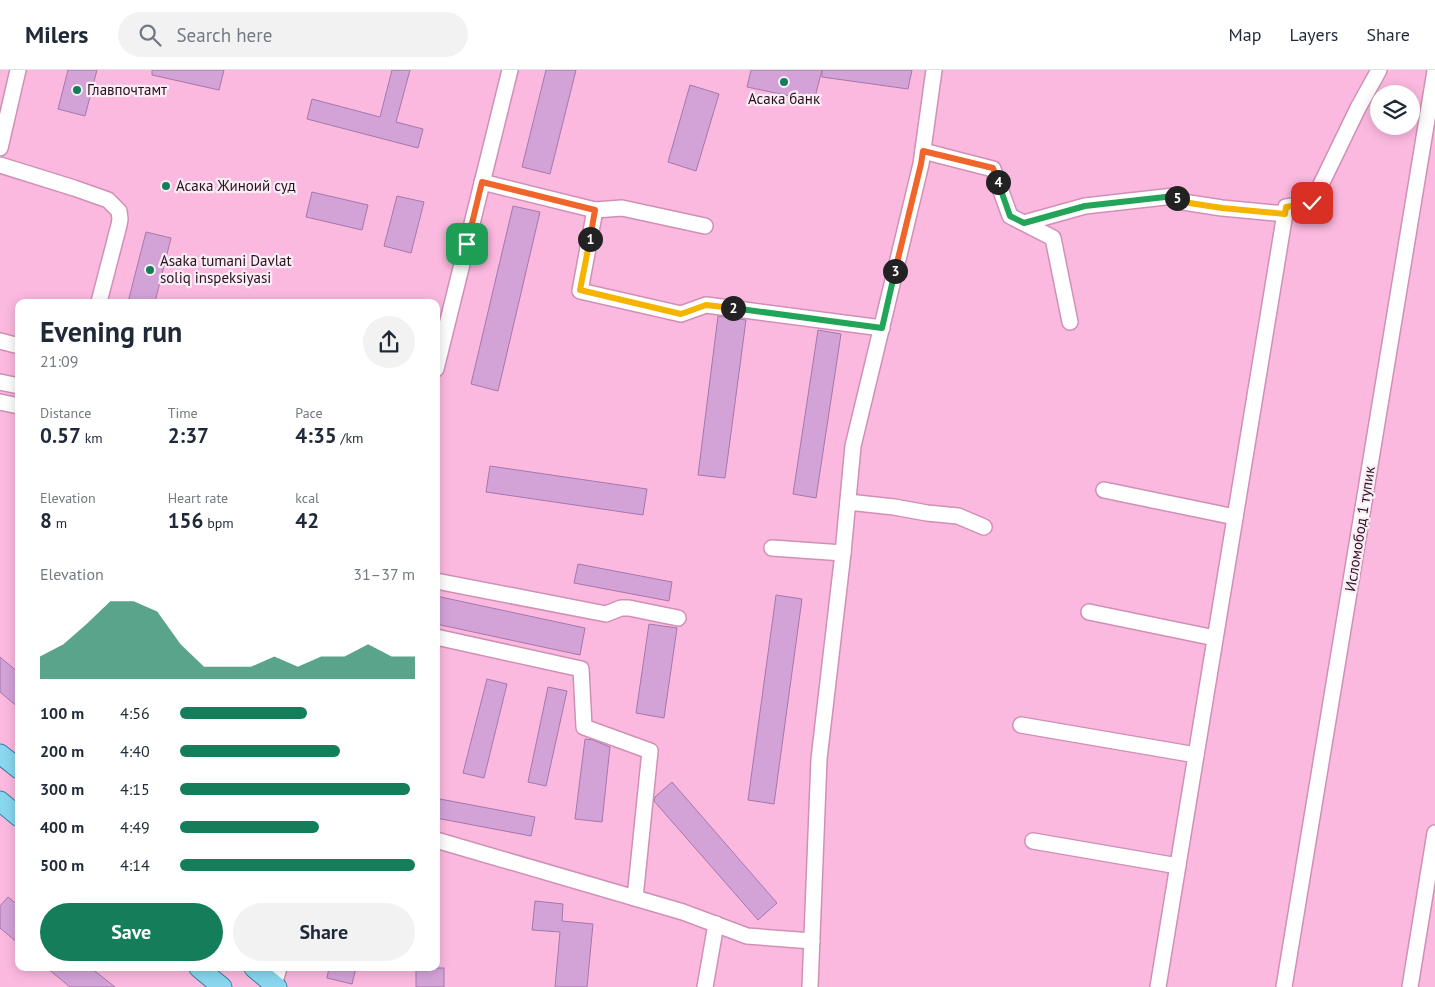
<!DOCTYPE html>
<html lang="en">
<head>
<meta charset="utf-8">
<style>
	body { margin:0; font-family:"PT Sans",sans-serif; background:#f2f2f3; color:#1f2937; height:100vh; display:flex; flex-direction:column; font-size:19px; white-space:nowrap }
	* { box-sizing:border-box; margin:0 }
	p { font-size:16px; color:#747a83 }
	.icon { flex:none; width:28px; height:28px; fill:none; stroke:currentColor; stroke-width:2; stroke-linecap:round; stroke-linejoin:round }
	.map { position:relative; flex:1; overflow:hidden }
	.panel { position:absolute; left:15px; top:229px; width:425px; height:672px; display:flex; flex-direction:column; background:#fff; border-radius:10px; box-shadow:0 2px 12px #0003 }
	.panel>* { flex:none }
	.fabs { position:absolute; left:1370px; top:15px; display:grid; gap:10px }
	.fabs a { display:grid; place-items:center; width:50px; height:50px; border-radius:50%; background:#fff; box-shadow:0 2px 12px #0003; font-size:25px }
	.pin { position:absolute; display:grid; place-items:center; width:42px; height:42px; color:#fff; margin:-21px; border-radius:10px; box-shadow:0 2px 8px #0006 }
	.km { position:absolute; width:25px; height:25px; margin:-12px; border-radius:50%; background:#222; color:#fff; font-size:14px; line-height:25px; text-align:center }
	.round { display:grid; place-items:center; flex:none; width:52px; height:52px; border-radius:26px; background:#f2f2f3 }
	.summary { display:flex; align-items:center; justify-content:space-between; height:85px; padding:0 25px }
	h1 { font-size:28px; font-weight:800; line-height:38px }
	.metrics { display:grid; grid-template-columns:repeat(3,1fr); gap:8px; height:85px; padding:5px 25px }
	.metrics div { display:grid; align-content:center }
	.metrics b { font-size:21px; font-weight:800 }
	.metrics small { font-size:14px; font-weight:400 }
	.metrics p { font-size:14px }
	.chart { height:140px; padding:10px 25px }
	.chart p { display:flex; justify-content:space-between }
	.chart svg { width:100%; height:90px; margin-top:5px; fill:#147e5a; opacity:.7 }
	.primary-button { display:flex; gap:10px; margin-top:auto; padding:10px 25px }
	.primary-button a { flex:1; height:58px; border-radius:30px; background:#147e5a; color:#fff; font-size:20px; font-weight:800; line-height:58px; text-align:center }
	.primary-button a+a { background:#f2f2f3; color:#1f2937 }
	ul { padding:0 25px; list-style:none; font-size:16px }
	li { display:grid; grid-template-columns:80px 60px 1fr; align-items:center; height:38px }
	li i { height:12px; border-radius:6px; background:#147e5a }
	header { display:flex; align-items:center; gap:30px; box-sizing:border-box; height:70px; padding:0 25px; background:#fff; border-bottom:1px solid #e0e1e3 }
	header strong { font-size:24px }
	nav { display:flex; gap:28px; margin-inline-start:auto; font-size:18px }
	.search { width:350px; height:45px; background:#f2f2f3; display:flex; align-items:center; gap:12px; box-sizing:border-box; padding:0 18px; border-radius:28px; color:#747a83; font-size:19px }
	.map>svg:first-child { display:block }
	.building { fill:#d3a3d8; stroke:#a677aa }
	.lines { fill:none; stroke-linecap:round; stroke-linejoin:round }
	.minor-casing { stroke:#d090b6; stroke-width:18 }
	.major-casing { stroke:#3380a0; stroke-width:21 }
	.minor { stroke:#fff; stroke-width:15 }
	.major { stroke:#88d7ef; stroke-width:19 }
	.split-1-casing { stroke:#fff; stroke-width:10 }
	.split-2-casing { stroke:#fff; stroke-width:10 }
	.split-3-casing { stroke:#fff; stroke-width:10 }
	.split-4-casing { stroke:#fff; stroke-width:10 }
	.split-5-casing { stroke:#fff; stroke-width:10 }
	.split-6-casing { stroke:#fff; stroke-width:10 }
	.split-1 { stroke:#f0652b; stroke-width:6 }
	.split-2 { stroke:#f5b400; stroke-width:6 }
	.split-3 { stroke:#22a559; stroke-width:6 }
	.split-4 { stroke:#f0652b; stroke-width:6 }
	.split-5 { stroke:#22a559; stroke-width:6 }
	.split-6 { stroke:#f5b400; stroke-width:6 }
	.poi-dot { fill:#147e5a; stroke:#fbedf5; stroke-width:2 }
	.labels { text-anchor:middle; stroke-width:4.5; stroke-linejoin:round; paint-order:stroke }
	.poi-label { font-size:15px; fill:#28101f; stroke:#fbedf5; text-anchor:start }
	.street-label { font-size:15px; fill:#28101f; stroke:#fbedf5 }
</style>
</head>
<body>
<header>
<strong>Milers</strong>
<div class="search"><svg class="icon" aria-label="search" viewBox="0 0 24 24"><circle cx="10" cy="10" r="6"/><path d="M15 15l6 6"/></svg>Search here</div>
<nav><a>Map</a><a>Layers</a><a>Share</a></nav>
</header>
<div class="map">
<svg width="1435" height="917" viewBox="0 0 1435 917">
	<rect width="100%" height="100%" fill="#fcb9e0"/>
	<g class="building">
		<path d="M68 0H97L85 46 58 39Z"/>
		<path d="M152 0H224L219 20 152 5Z"/>
		<path d="M392 0H410L396 52 423 59 418 78 307 49 312 29 380 47Z"/>
		<path d="M546 0H576L550 104 522 97Z"/>
		<path d="M751 0H822L814 31 747 17Z"/>
		<path d="M822 0H912L908 19 822 7Z"/>
		<path d="M690 15 719 24 696 101 668 92Z"/>
		<path d="M312 122 368 135 362 160 306 147Z"/>
		<path d="M397 126 424 132 411 183 384 176Z"/>
		<path d="M513 136 540 142 498 321 471 314Z"/>
		<path d="M146 162 171 168 155 232H128Z"/>
		<path d="M718 246 746 250 725 408 698 405Z"/>
		<path d="M818 260 841 264 816 428 793 424Z"/>
		<path d="M490 396 647 419 643 445 486 422Z"/>
		<path d="M578 494 672 512 669 531 574 513Z"/>
		<path d="M776 525 802 529 774 734 748 730Z"/>
		<path d="M436 526 585 558 580 585 436 554Z"/>
		<path d="M649 554 677 558 664 648 636 643Z"/>
		<path d="M0 587 19 603V638L0 622Z"/>
		<path d="M487 609 507 614 484 708 463 703Z"/>
		<path d="M548 617 567 621 546 716 528 712Z"/>
		<path d="M585 669 593 670 610 677 602 752 575 749Z"/>
		<path d="M672 712 777 833 758 850 654 731 655 727Z"/>
		<path d="M440 729 535 747 531 766 436 748Z"/>
		<path d="M8 827 19 836V874L0 858V836Z"/>
		<path d="M535 831 563 834 562 851 593 854 587 917H555L560 862 532 860Z"/>
		<path d="M47 898H91L115 917H70Z"/>
		<path d="M329 898H356L352 914 327 908Z"/>
		<rect x="416" y="898" width="28" height="19"/>
	</g>
	<g class="lines">
		<defs>
			<g id="minor">
				<path d="M0 78 18 0"/>
				<path d="M923 81 993 99 1010 146 1053 168 1070 252"/>
				<path d="M0 95 74 118 108 130 119 141 120 149 119 155 99 232"/>
				<path d="M482 112 595 140 580 221 681 244 706 235 882 258"/>
				<path d="M595 140 622 138 705 156"/>
				<path d="M1024 153 1085 136 1174 126 1183 132 1222 138 1285 144"/>
				<path d="M0 271 19 276"/>
				<path d="M436 299 510 0"/>
				<path d="M0 312 19 316"/>
				<path d="M0 332 19 336"/>
				<path d="M1104 420 1235 447"/>
				<path d="M848 432 894 437 927 443 958 446 984 457"/>
				<path d="M772 478 843 483"/>
				<path d="M436 511 606 544 621 538H629L678 548"/>
				<path d="M1089 542 1215 568"/>
				<path d="M436 567 581 599 584 657 650 681 635 828"/>
				<path d="M1021 655 1196 685"/>
				<path d="M436 770 683 842 747 866 812 871"/>
				<path d="M1033 771 1178 796"/>
				<path d="M274 915 279 898"/>
				<path d="M705 917 716 854"/>
				<path d="M810 917 819 689 843 483 853 376 921 94 934 0"/>
				<path d="M1158 917 1286 137 1312 133 1358 38 1379 0"/>
				<path d="M1284 917 1435 1"/>
				<path d="M1410 917 1435 763"/>
			</g>
			<g id="major">
				<path d="M0 684 19 699"/>
				<path d="M0 731 19 747"/>
				<path d="M199 898 222 917"/>
				<path d="M254 898 277 917"/>
			</g>
		</defs>
		<use href="#minor" class="minor-casing"/>
		<use href="#major" class="major-casing"/>
		<use href="#minor" class="minor"/>
		<use href="#major" class="major"/>
	</g>
	<g class="lines">
		<defs>
			<path id="split-1" d="M467 174 482 112 595 140 590 169"/>
			<path id="split-2" d="M590 169 580 220 681 244 706 235 733 238"/>
			<path id="split-3" d="M733 238 882 258 895 201"/>
			<path id="split-4" d="M895 201 921 94 923 81 993 98 998 112"/>
			<path id="split-5" d="M998 112 1010 146 1024 153 1085 136 1174 126 1177 128"/>
			<path id="split-6" d="M1177 128 1183 132 1222 138 1285 144 1286 137 1312 133"/>
		</defs>
		<use href="#split-1" class="split-1-casing"/>
		<use href="#split-2" class="split-2-casing"/>
		<use href="#split-3" class="split-3-casing"/>
		<use href="#split-4" class="split-4-casing"/>
		<use href="#split-5" class="split-5-casing"/>
		<use href="#split-6" class="split-6-casing"/>
		<use href="#split-1" class="split-1"/>
		<use href="#split-2" class="split-2"/>
		<use href="#split-3" class="split-3"/>
		<use href="#split-4" class="split-4"/>
		<use href="#split-5" class="split-5"/>
		<use href="#split-6" class="split-6"/>
	</g>
	<g class="poi-dot">
		<circle cx="784" cy="12" r="5"/>
		<circle cx="77" cy="20" r="5"/>
		<circle cx="166" cy="116" r="5"/>
		<circle cx="150" cy="200" r="5"/>
	</g>
	<g class="labels">
		<g class="poi-label">
			<text x="87" y="25">Главпочтамт</text>
			<text x="784" y="34" text-anchor="middle">Асака банк</text>
			<text x="176" y="121">Асака Жиноий суд</text>
			<text x="160" y="196">Asaka tumani Davlat<tspan x="160" dy="17">soliq inspeksiyasi</tspan></text>
		</g>
		<g class="street-label">
			<text transform="translate(1360 459) rotate(-81)" y="5">Исломобод 1 тупик</text>
		</g>
	</g>
</svg>
<div class="fabs">
<a><svg class="icon" aria-label="layers" viewBox="0 0 24 24"><path d="M12 4l9 5-9 5-9-5zM3 14l9 5 9-5"/></svg></a>
</div>
<div class="pin" style="left:467px;top:174px;background:#1e9e55"><svg class="icon" aria-label="arrive" viewBox="0 0 24 24"><path d="M6 21V4h12l-3 4 3 4H6"/></svg></div>
<div class="pin" style="left:1312px;top:133px;background:#d93025"><svg class="icon" aria-label="check" viewBox="0 0 24 24"><path d="M5 12l5 5 9-10"/></svg></div>
<b class="km" style="left:590px;top:169px">1</b>
<b class="km" style="left:733px;top:238px">2</b>
<b class="km" style="left:895px;top:201px">3</b>
<b class="km" style="left:998px;top:112px">4</b>
<b class="km" style="left:1177px;top:128px">5</b>
<section class="panel">
<div class="summary"><div><h1>Evening run</h1><p>21:09</p></div><a class="round"><svg class="icon" aria-label="share" viewBox="0 0 24 24"><path d="M12 15V3M7 8l5-5 5 5M5 13v7h14v-7"/></svg></a></div>
<div class="metrics">
<div><p>Distance</p><b>0.57<small> km</small></b></div>
<div><p>Time</p><b>2:37</b></div>
<div><p>Pace</p><b>4:35<small> /km</small></b></div>
</div>
<div class="metrics">
<div><p>Elevation</p><b>8<small> m</small></b></div>
<div><p>Heart rate</p><b>156<small> bpm</small></b></div>
<div><p>kcal</p><b>42</b></div>
</div>
<div class="chart"><p><span>Elevation</span>31–37 m</p>
<svg viewBox="0 0 160 44" preserveAspectRatio="none"><path d="M0 44V33L10 27L20 17L30 6L40 6L50 11L60 27L70 38L80 38L90 38L100 33L110 38L120 33L130 33L140 27L150 33L160 33V44z"/></svg>
</div>
<ul>
<li><b>100 m</b>4:56<i style="width:54%"></i></li>
<li><b>200 m</b>4:40<i style="width:68%"></i></li>
<li><b>300 m</b>4:15<i style="width:98%"></i></li>
<li><b>400 m</b>4:49<i style="width:59%"></i></li>
<li><b>500 m</b>4:14<i style="width:100%"></i></li>
</ul>
<div class="primary-button"><a>Save</a><a>Share</a></div>
</section>
</div>
</body>
</html>
